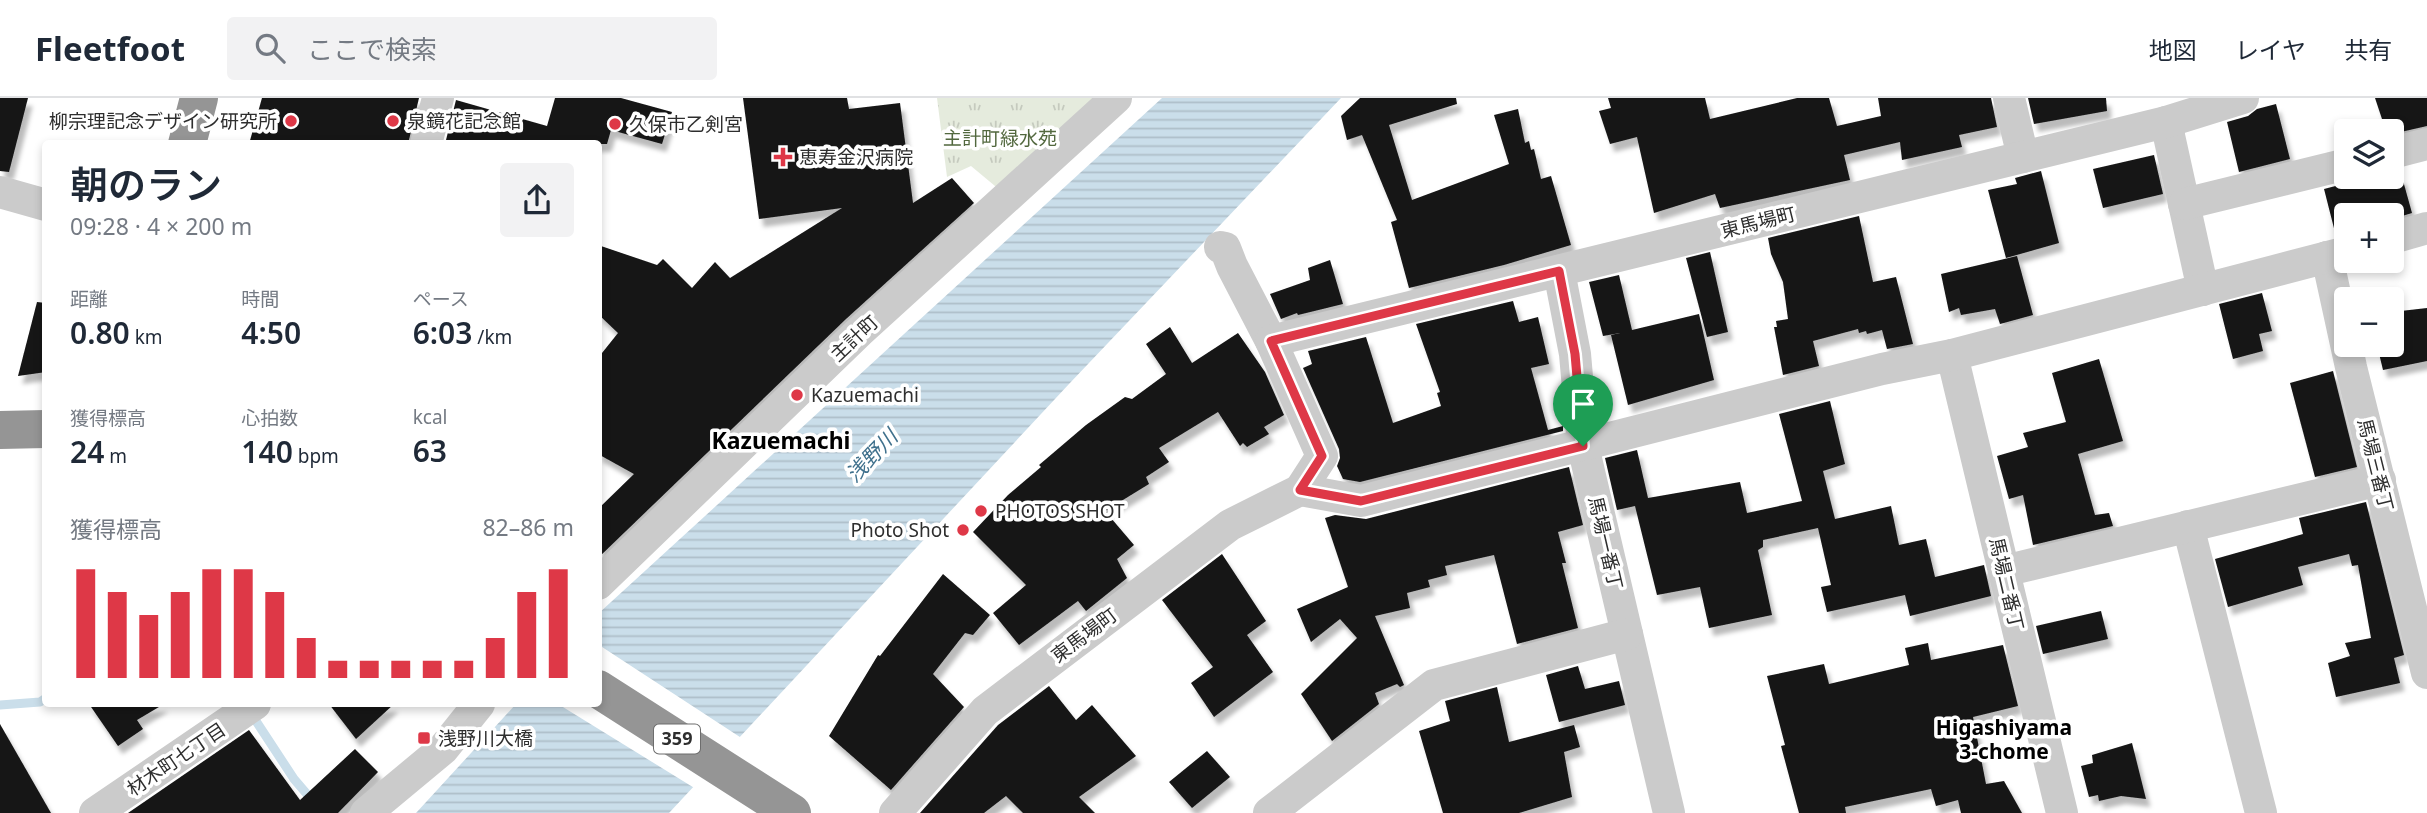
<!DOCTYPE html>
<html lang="ja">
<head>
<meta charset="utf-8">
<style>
	body { margin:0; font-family:"Noto Sans","Noto Sans JP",sans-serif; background:#f2f2f3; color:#1f2937; height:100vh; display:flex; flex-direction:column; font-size:26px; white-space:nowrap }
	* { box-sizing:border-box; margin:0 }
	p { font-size:23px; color:#747a83 }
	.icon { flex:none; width:38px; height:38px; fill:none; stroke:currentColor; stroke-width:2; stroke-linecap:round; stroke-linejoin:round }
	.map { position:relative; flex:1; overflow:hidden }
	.side { position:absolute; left:42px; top:42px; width:560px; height:567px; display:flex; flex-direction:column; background:#fff; border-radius:7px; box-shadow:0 4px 10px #0003 }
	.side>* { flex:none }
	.fabs { position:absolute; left:2334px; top:21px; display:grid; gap:14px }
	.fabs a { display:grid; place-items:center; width:70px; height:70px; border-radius:7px; background:#fff; box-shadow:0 4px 10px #0003; font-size:35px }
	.pin { position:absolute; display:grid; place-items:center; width:60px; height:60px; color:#fff; margin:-72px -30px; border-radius:50% 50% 50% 0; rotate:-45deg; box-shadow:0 0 7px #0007 }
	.pin .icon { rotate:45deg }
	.round { display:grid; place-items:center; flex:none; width:74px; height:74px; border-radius:7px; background:#f2f2f3 }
	.summary { display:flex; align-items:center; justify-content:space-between; height:119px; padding:0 28px }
	h1 { font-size:38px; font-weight:600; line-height:52px }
	.metrics { display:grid; grid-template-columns:repeat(3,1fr); gap:10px; height:119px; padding:7px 28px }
	.metrics div { display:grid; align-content:center }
	.metrics b { font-size:30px; font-weight:600 }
	.metrics small { font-size:19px; font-weight:400 }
	.metrics p { font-size:19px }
	.chart { height:196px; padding:14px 28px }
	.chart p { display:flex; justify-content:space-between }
	.chart svg { width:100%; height:126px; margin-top:7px; stroke:#de3847; stroke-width:6 }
	header { display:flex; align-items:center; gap:42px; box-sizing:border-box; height:98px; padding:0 35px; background:#fff; border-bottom:2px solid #e0e1e3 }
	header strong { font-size:33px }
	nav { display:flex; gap:38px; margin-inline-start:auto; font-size:24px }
	.search { width:490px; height:63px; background:#f2f2f3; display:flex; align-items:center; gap:18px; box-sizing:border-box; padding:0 24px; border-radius:7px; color:#747a83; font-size:26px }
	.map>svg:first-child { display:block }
	.park { fill:url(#park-tufts) }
	.water { fill:url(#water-rules) }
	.pier { fill:#fff }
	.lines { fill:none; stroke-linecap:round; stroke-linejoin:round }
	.stream { stroke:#cadeea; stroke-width:9 }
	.building { fill:#151515; filter:url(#shadow) }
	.minor { stroke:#cbcbcb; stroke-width:32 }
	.highway { stroke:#959595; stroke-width:38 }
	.route-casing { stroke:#fff; stroke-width:14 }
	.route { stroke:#de3847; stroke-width:9 }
	.poi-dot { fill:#de3847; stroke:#fff; stroke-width:2.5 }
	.labels { text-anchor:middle; stroke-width:7; stroke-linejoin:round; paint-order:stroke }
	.shield { fill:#fff; stroke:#6d6d6d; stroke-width:2 }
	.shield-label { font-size:18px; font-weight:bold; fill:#2e2e2e }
	.poi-label { font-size:19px; fill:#2e2e2e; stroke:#fff; text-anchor:start }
	.park-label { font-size:19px; fill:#52683e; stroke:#fff }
	.street-label { font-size:19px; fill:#2e2e2e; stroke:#fff }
	.water-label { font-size:21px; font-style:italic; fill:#40718d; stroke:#fff }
	.neighbourhood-label { font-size:21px; font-weight:bold; fill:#000; stroke:#fff }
	.quarter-label { font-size:23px; font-weight:bold; fill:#000; stroke:#fff }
</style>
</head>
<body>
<header>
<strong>Fleetfoot</strong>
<div class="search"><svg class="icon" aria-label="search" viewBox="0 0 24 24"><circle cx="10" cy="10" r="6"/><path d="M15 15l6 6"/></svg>ここで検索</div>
<nav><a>地図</a><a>レイヤ</a><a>共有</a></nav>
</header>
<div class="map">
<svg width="2427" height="715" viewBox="0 0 2427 715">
	<defs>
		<pattern id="park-tufts" width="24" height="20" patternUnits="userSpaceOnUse" patternTransform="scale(1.75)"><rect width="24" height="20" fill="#e5ebdd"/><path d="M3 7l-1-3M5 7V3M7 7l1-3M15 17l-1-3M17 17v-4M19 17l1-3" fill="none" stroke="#c5cabe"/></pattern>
		<pattern id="water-rules" width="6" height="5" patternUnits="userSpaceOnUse" patternTransform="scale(1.75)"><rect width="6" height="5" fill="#cadeea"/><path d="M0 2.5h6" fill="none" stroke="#aebfc9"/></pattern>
		<filter id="shadow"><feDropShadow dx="4.5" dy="8" stdDeviation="2" flood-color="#0004"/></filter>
	</defs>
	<rect width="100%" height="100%" fill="#fff"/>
	<path class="park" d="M937 0H1099L1001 93 971 68 947 79Z"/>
	<path class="water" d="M1162 0H1341L1069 286 669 715H416L516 606H598L599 515Z"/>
	<path class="pier" d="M599 547 743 641 696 691 558 606H598Z"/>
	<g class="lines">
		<g class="stream">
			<path d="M0 607 40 604 46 600"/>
			<path d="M254 620 294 681 323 715"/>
		</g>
	</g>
	<g class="building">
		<path d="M0 0H28L9 74 0 73Z"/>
		<path d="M262 0H419L408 46H249Z"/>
		<path d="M555 0H621L672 14 662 46 611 32 607 46H445L456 2 547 28Z"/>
		<path d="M743 0H847L849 11 900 5 913 105 952 80 974 105 846 221 598 460V411L634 376 598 356V260L618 235 598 216V147L657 167 663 161 692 190 715 164 730 180 842 110 759 121Z"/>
		<path d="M1360 0H1456L1457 6 1389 27 1412 102 1509 66 1494 17 1518 11 1525 45 1529 43 1531 52 1534 51 1541 81 1551 78 1571 147 1504 167 1409 190 1391 124 1397 122 1362 37 1347 42 1341 18Z"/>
		<path d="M1608 0H1705L1710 21 1797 0H1829L1837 28 1881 18 1878 0H1991L1997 29 1959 37 1962 49 1902 62 1900 44 1844 57 1850 82 1720 110 1715 96 1654 115 1637 39 1610 46 1599 13 1611 10Z"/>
		<path d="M2028 0H2106L2107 13 2034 26Z"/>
		<path d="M2375 0H2427V28L2392 36V33H2386Z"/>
		<path d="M2276 6 2290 61 2239 74 2227 24 2248 18 2257 11Z"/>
		<path d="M2154 57 2163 96 2103 110 2093 71Z"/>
		<path d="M2041 73 2059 145 2006 160 1988 92 2017 86 2015 80Z"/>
		<path d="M2362 79H2402L2412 115 2392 121V117H2347V136L2336 138 2324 91 2351 84Z"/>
		<path d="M1859 118 1873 184 1896 179 1913 246 1887 251 1882 232 1867 236 1866 233 1859 235 1858 231 1813 243 1819 268 1783 277 1774 229H1777L1776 223 1788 221 1783 184 1771 156 1768 140Z"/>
		<path d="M1710 154 1728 234 1707 239 1686 160Z"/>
		<path d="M2017 158 2033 217 2000 226 1995 211 1961 217 1959 210 1949 214 1941 176Z"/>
		<path d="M1330 162 1343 206 1298 217 1297 215 1281 221 1270 196 1310 182 1308 170Z"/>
		<path d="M1619 177 1632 232 1699 216 1714 282 1628 307 1611 237 1620 235 1603 238 1589 184Z"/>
		<path d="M2262 195 2272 233 2259 236 2263 253 2233 261 2219 206Z"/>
		<path d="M1513 203 1519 224 1538 219 1549 266 1531 270 1548 332 1563 328V333L1360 384 1343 381 1337 368 1340 360 1339 351 1303 270 1312 266 1308 253 1366 239 1393 325 1441 308 1437 295 1440 294 1416 226Z"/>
		<path d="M37 204 46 205V274L18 278Z"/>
		<path d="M2427 210V263L2383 272 2377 247H2392V214Z"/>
		<path d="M1170 229 1192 265 1238 235 1265 274 1284 317 1264 329 1269 336 1247 349 1243 345 1240 348 1218 314 1159 350 1169 364 1146 379 1149 386 1105 413 1134 447 1117 461 1127 480 1086 513 1078 503 1019 547 993 515 1026 487 973 434 1008 397 1041 369 1039 367 1086 327 1125 299 1132 301 1166 276 1146 246Z"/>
		<path d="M2099 261 2123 343 2078 356 2095 417 2109 415 2113 428 2033 447 2023 397 2009 401 1997 358 2028 349 2023 335 2066 324 2052 275Z"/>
		<path d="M2333 273 2357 369 2315 379 2290 285Z"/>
		<path d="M1830 303 1845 366 1823 373 1835 421 1891 408 1899 447 1926 441 1935 479 1984 467 1991 498 1910 518 1905 497 1827 514 1821 489 1831 487 1818 430 1763 442V449L1758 452 1772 517 1709 530 1700 489 1657 497 1635 408 1617 412 1605 360 1637 352 1648 400 1740 384 1747 415 1802 403 1779 316Z"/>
		<path d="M1569 369 1583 427 1558 434 1566 465H1562L1578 530 1517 546 1494 457 1445 468 1447 477 1428 482 1430 489 1407 495 1410 510 1375 518 1404 587 1400 589 1397 586 1375 595 1379 606 1332 643 1301 596 1357 540 1340 521 1311 544 1297 511 1348 489 1325 420 1335 417 1366 421Z"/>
		<path d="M2366 404 2404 557 2394 560 2400 585 2336 599 2328 565 2350 558 2345 545 2371 540 2358 467 2352 468 2349 456 2298 469 2303 487 2228 509 2215 461 2303 436 2299 420Z"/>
		<path d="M1222 456 1266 523 1247 537 1273 574 1214 619 1191 585 1213 569 1162 502Z"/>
		<path d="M943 476 990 517 973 537 965 535 933 576 964 609 891 692 829 638 878 557 880 558Z"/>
		<path d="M2101 513 2108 541 2043 556 2036 528Z"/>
		<path d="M1928 545 1931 562 2003 547 2018 608 1973 619 1986 686 2004 683 2022 715H1961L1958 702 1936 708 1931 691 1845 709 1846 715H1799L1781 648 1785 647 1767 578 1824 566 1829 586 1909 567 1905 550Z"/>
		<path d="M1578 568 1585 591 1619 583 1625 607 1559 624 1546 577Z"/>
		<path d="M1049 588 1076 622 1092 607 1136 658 1079 699 1095 715H1023L1006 698 984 715H920L998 627Z"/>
		<path d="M1497 589 1509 644 1574 627 1580 649 1564 654 1572 699 1519 715H1443L1419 633 1450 623 1445 603Z"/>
		<path d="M89 606H164L137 622 143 631 118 648Z"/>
		<path d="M329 606H394L356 641Z"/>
		<path d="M0 626 51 715H0Z"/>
		<path d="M249 632 300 702 355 651 378 674 338 715H128Z"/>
		<path d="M2132 645 2146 701 2121 698 2099 703 2098 697 2089 699 2081 668 2093 665 2092 657Z"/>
		<path d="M1207 653 1230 679 1192 710 1169 684Z"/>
	</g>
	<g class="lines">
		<g class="minor">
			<path d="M2009 0 2023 59"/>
			<path d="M2166 24 2203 192"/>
			<path d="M426 46 438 0"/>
			<path d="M2392 55 2427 46"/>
			<path d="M0 94 46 107"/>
			<path d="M2184 106 2347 66"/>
			<path d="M2392 140 2427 130"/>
			<path d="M1220 149 1225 150 1232 168 1271 243 1322 358 1300 392"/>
			<path d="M2327 159 2351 269 2427 575"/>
			<path d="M1559 173 1575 256 1583 348 1669 715"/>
			<path d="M1271 243 2166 24 2243 0"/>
			<path d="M1952 257 2062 715"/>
			<path d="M1300 392 1361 403 1882 271 1952 257 2347 154"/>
			<path d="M2188 428 2261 715"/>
			<path d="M2004 473 2380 382"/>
			<path d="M598 486 859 234 1116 0"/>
			<path d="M95 715 255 606"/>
			<path d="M366 715 443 651 479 606"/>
			<path d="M895 715 985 613 1230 427 1300 392"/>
			<path d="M1269 715 1434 587 1627 536"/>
		</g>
		<g class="highway">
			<path d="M187 46 199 0"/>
			<path d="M0 332 46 331"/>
			<path d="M598 591 792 715"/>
		</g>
	</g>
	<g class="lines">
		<defs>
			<path id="route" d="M1559 173 1575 256 1583 348 1361 403 1300 392 1322 358 1271 243Z"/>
		</defs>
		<use href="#route" class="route-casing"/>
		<use href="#route" class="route"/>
	</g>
	<g class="poi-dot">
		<circle cx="291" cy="23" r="7"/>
		<circle cx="393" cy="23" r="7"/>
		<circle cx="615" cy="26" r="7"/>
		<path d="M779.5 48.5h7v7h7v7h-7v7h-7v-7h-7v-7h7z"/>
		<circle cx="797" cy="297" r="7"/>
		<circle cx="981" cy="413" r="7"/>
		<circle cx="963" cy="432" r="7"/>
		<rect x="417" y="633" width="14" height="14" rx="3.5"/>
	</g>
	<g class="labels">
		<rect class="shield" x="654" y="626.5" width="46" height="29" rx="5"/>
		<g class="shield-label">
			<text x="677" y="647">359</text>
		</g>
		<g class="poi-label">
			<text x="277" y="30" text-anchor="end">柳宗理記念デザイン研究所</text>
			<text x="407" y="30">泉鏡花記念館</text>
			<text x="629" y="33">久保市乙剣宮</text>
			<text x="799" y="66">恵寿金沢病院</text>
			<text x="811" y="304">Kazuemachi</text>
			<text x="995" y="420">PHOTOS SHOT</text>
			<text x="949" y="439" text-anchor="end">Photo Shot</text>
			<text x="438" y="647">浅野川大橋</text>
		</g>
		<g class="park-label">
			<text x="1000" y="47">主計町緑水苑</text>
		</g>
		<g class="street-label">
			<text transform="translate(1758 124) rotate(-14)" y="7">東馬場町</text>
			<text transform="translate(854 240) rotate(-43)" y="7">主計町</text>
			<text transform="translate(2376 367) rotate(76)" y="7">馬場三番丁</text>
			<text transform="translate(1606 445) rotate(77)" y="7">馬場一番丁</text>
			<text transform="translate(2007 486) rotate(77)" y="7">馬場二番丁</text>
			<text transform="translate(1084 537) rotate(-37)" y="7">東馬場町</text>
			<text transform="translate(176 661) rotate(-34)" y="7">材木町七丁目</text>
		</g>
		<g class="water-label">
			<text transform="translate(872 358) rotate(-46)" y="7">浅野川</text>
		</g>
		<g class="neighbourhood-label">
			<text x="2004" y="637">Higashiyama<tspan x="2004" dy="24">3-chome</tspan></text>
		</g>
		<g class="quarter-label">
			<text x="781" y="351">Kazuemachi</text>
		</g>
	</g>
</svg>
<div class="fabs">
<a><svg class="icon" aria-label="layers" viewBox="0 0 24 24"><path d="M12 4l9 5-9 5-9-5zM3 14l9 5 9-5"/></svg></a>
<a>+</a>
<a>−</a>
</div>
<div class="pin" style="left:1583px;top:348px;background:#1e9e55"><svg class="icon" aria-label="arrive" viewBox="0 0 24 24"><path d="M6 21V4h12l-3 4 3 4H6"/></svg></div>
<section class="side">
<div class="summary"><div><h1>朝のラン</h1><p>09:28 · 4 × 200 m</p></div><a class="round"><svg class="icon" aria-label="share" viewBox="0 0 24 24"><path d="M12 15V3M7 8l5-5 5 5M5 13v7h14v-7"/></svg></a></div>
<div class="metrics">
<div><p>距離</p><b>0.80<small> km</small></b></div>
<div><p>時間</p><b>4:50</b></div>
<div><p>ペース</p><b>6:03<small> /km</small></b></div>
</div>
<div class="metrics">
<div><p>獲得標高</p><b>24<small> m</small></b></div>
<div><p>心拍数</p><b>140<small> bpm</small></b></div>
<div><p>kcal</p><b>63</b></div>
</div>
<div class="chart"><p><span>獲得標高</span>82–86 m</p>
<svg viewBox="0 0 160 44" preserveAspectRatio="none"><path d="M5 44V6M15 44V14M25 44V22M35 44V14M45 44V6M55 44V6M65 44V14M75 44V30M85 44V38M95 44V38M105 44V38M115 44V38M125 44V38M135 44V30M145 44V14M155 44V6"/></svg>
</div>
</section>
</div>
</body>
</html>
